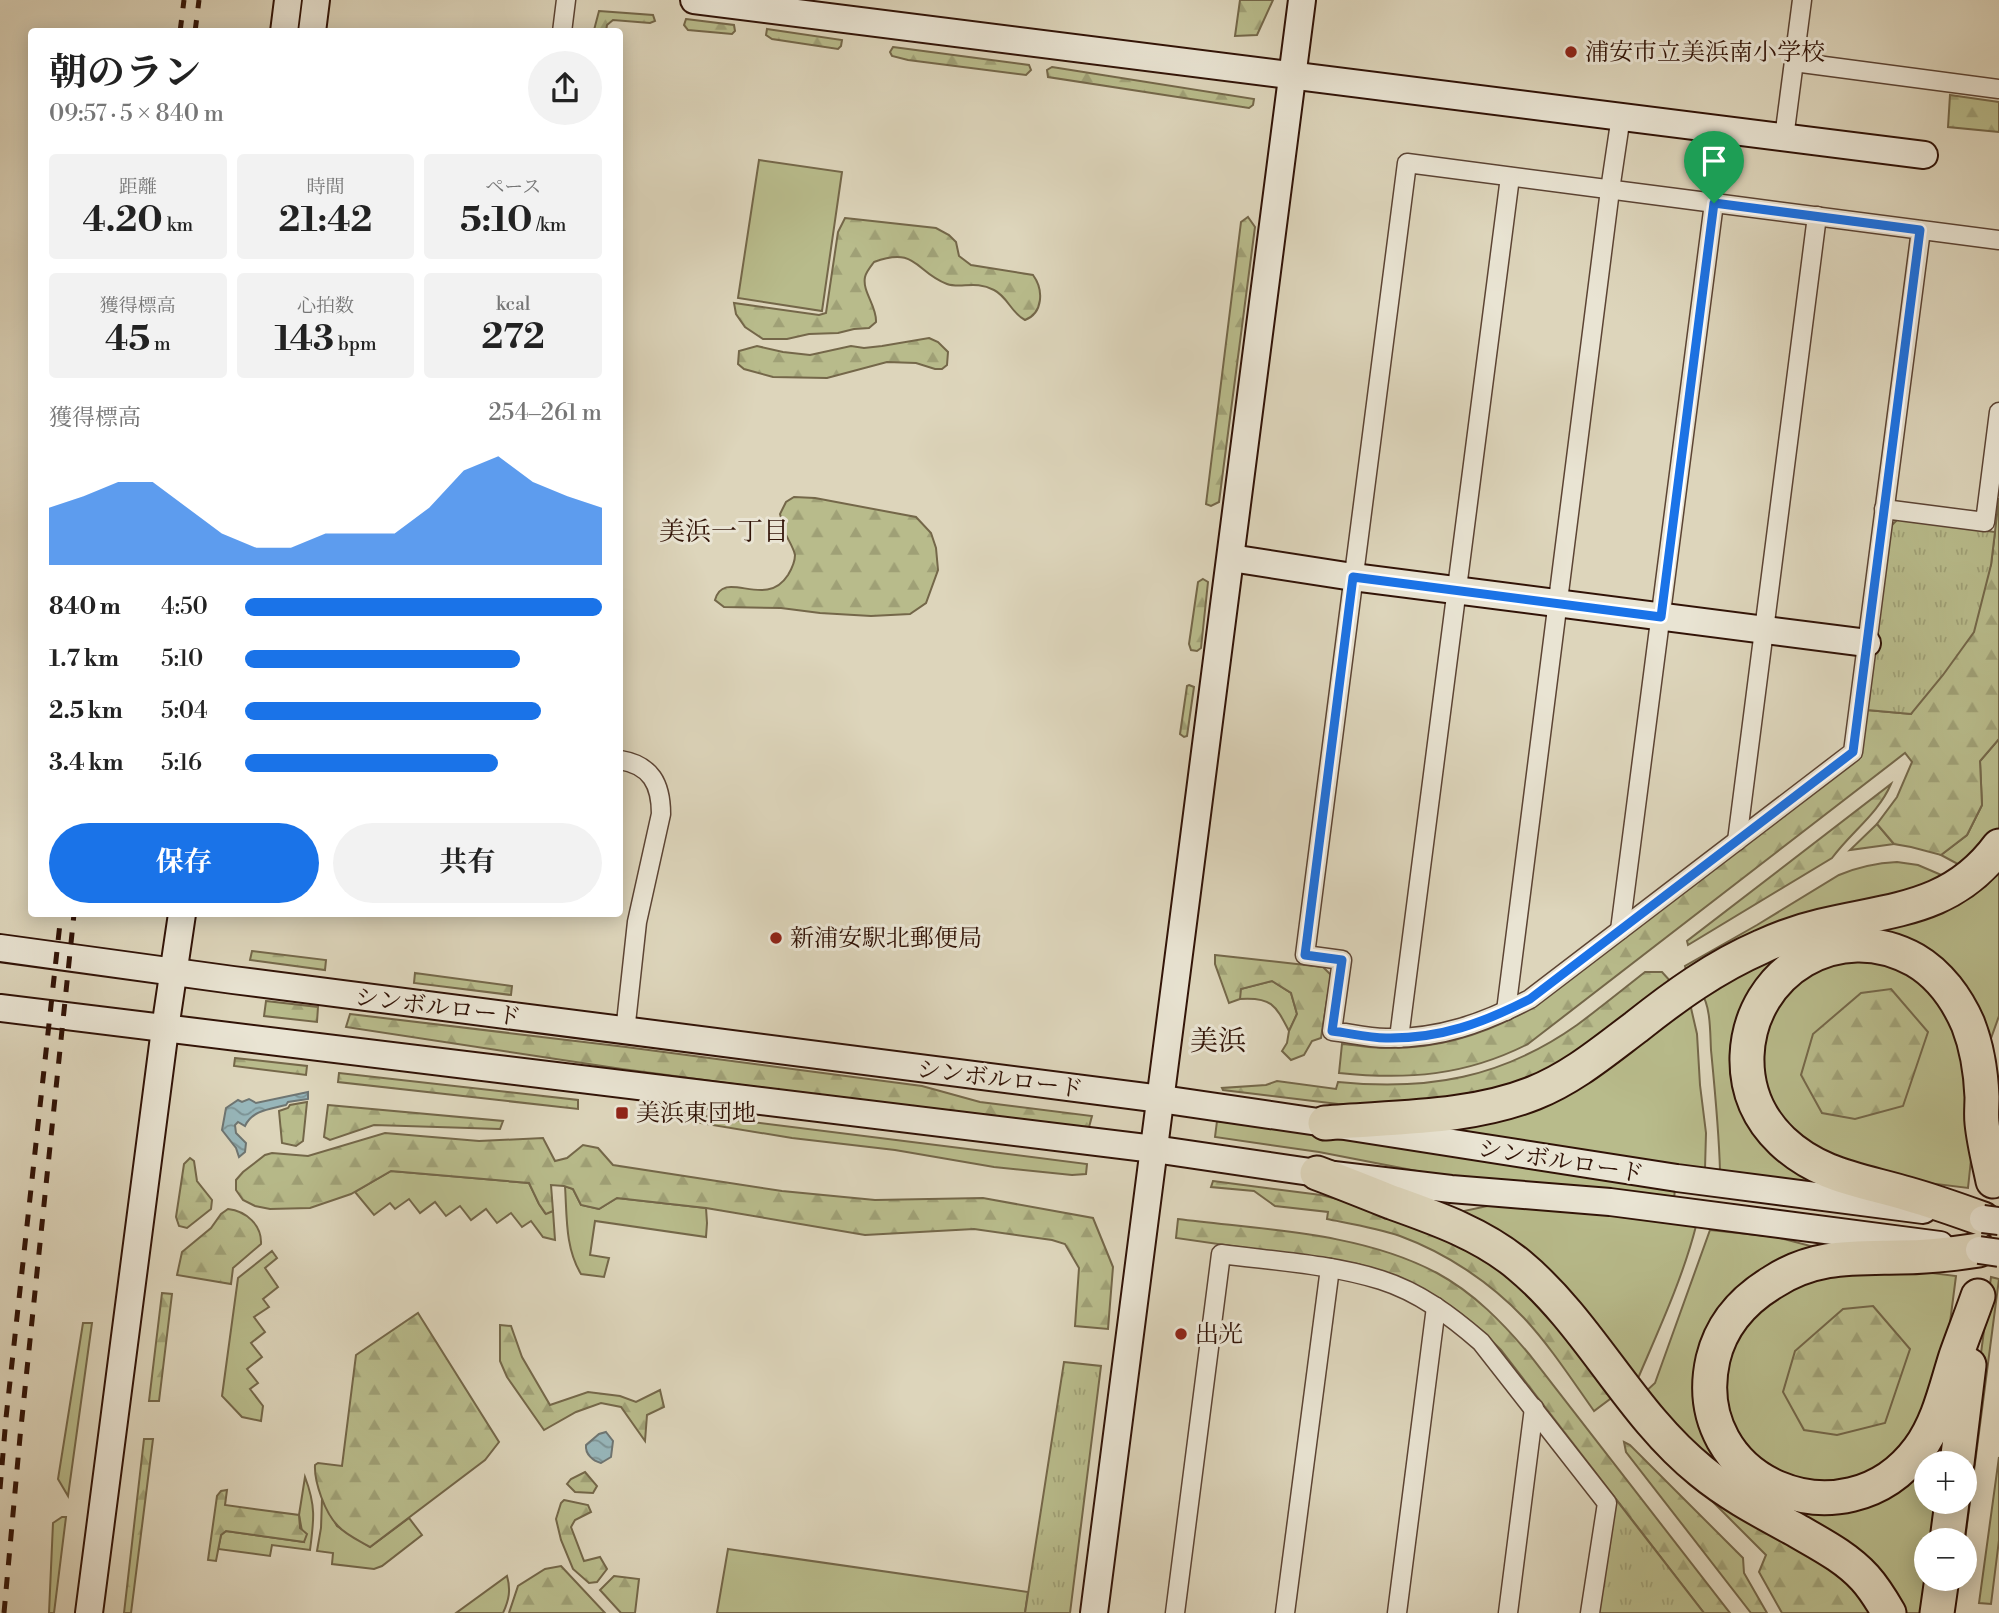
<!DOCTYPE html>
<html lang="ja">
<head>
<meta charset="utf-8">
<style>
	body { margin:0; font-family:"Libre Bodoni","Noto Serif JP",serif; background:#f2f2f2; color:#222; height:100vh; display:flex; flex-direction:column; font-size:26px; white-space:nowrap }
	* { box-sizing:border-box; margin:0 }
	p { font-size:23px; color:#767676 }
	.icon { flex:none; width:38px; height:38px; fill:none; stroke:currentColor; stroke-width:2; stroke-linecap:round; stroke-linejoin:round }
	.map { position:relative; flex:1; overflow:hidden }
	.sheet { position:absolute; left:28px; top:28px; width:595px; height:889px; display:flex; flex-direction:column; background:#fff; border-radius:7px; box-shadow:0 4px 18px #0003 }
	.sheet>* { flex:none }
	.tools { position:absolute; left:1914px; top:1451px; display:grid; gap:14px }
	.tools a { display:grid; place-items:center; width:63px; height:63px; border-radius:50%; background:#fff; box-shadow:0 4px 18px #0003; font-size:35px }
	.pin { position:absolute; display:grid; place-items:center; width:60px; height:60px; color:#fff; margin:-72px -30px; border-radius:50% 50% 50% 0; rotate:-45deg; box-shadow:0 0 7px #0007 }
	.pin .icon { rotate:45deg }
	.round { display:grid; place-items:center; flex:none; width:74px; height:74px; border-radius:37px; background:#f2f2f2 }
	.overview { display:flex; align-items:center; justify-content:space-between; height:119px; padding:0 21px }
	h1 { font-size:38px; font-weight:700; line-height:52px }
	.metrics { display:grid; grid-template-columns:repeat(3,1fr); gap:10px; height:119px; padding:7px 21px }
	.metrics div { display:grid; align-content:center; border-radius:7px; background:#f2f2f2; text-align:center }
	.metrics b { font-size:35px; font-weight:700 }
	.metrics small { font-size:19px; font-weight:400 }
	.metrics p { font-size:19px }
	.chart { height:196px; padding:14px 21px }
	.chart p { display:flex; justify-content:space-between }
	.chart svg { width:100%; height:126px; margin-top:7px; fill:#1a73e8; opacity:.7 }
	.cta { display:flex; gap:14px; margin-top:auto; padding:14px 21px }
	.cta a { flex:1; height:80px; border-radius:42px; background:#1a73e8; color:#fff; font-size:28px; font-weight:700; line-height:80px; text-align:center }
	.cta a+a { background:#f2f2f2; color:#222 }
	ul { padding:0 21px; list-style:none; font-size:23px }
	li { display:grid; grid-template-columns:112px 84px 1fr; align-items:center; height:52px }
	li i { height:18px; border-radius:9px; background:#1a73e8 }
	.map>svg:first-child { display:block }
	.grass { fill:#b8bb8b; stroke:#746749; stroke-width:2 }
	.forest { fill:url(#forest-firs); stroke:#746749; stroke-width:2 }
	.park { fill:url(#park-tufts); stroke:#746749; stroke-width:2 }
	.water { fill:url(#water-waves); stroke:#6e7572; stroke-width:2 }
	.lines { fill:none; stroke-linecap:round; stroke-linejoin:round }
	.street-casing { stroke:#5c4434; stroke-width:21 }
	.secondary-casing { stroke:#311307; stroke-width:30 }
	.highway-casing { stroke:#311307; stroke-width:37 }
	.street { stroke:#e9e4d3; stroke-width:18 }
	.secondary { stroke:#e9e4d3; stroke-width:26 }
	.highway { stroke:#ddd5bb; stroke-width:33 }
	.rail { stroke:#311307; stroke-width:5; stroke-dasharray:12 12; stroke-linecap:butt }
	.secondary-bridge-casing { stroke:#311307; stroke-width:30; stroke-linecap:butt }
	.secondary-bridge { stroke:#e9e4d3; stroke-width:26 }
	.route-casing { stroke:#fff; stroke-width:14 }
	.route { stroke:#1a73e8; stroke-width:9 }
	.poi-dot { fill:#8f2418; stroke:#e9e4d3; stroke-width:2.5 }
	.labels { text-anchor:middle; stroke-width:6; stroke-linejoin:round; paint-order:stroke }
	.poi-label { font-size:24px; fill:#311307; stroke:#e9e4d3; text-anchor:start }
	.street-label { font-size:24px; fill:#311307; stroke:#e9e4d3 }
	.neighbourhood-label { font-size:26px; fill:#311307; stroke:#e9e4d3 }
	.quarter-label { font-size:28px; fill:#311307; stroke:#e9e4d3 }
</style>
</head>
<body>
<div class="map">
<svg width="1999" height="1613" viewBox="0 0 1999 1613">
	<defs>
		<pattern id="forest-firs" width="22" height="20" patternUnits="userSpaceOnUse" patternTransform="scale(1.75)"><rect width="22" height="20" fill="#b8bb8b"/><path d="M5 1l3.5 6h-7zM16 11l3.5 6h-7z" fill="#9fa076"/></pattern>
		<pattern id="park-tufts" width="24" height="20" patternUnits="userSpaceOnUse" patternTransform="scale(1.75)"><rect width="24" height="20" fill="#b8bb8b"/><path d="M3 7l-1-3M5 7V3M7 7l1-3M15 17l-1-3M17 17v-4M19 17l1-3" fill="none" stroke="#9fa076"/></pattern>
		<pattern id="water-waves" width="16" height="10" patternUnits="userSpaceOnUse" patternTransform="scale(1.75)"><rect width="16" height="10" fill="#97b6ba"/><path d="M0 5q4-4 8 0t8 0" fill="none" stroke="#7c9395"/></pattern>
	</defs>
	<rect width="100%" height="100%" fill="#ddd5bb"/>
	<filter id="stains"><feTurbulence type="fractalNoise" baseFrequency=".00286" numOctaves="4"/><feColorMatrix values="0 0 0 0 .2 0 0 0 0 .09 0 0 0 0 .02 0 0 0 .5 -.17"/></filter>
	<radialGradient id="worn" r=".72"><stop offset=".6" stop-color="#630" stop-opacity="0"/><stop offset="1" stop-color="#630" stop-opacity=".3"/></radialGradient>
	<g class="grass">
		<path d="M759 160 842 172 822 311 738 298Z"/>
		<path d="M1999 739V829L1989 848 1967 869 1941 855 1967 835 1982 805 1980 761Z"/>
		<path d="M1877 824 1894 844 1850 850Z"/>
		<path d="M1897 862 1918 865 1953 880 1686 970 1685 966 1757 925 1839 875C1858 867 1876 863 1897 862Z"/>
		<path d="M1999 870V1016L1990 1041 1957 981 1808 947 1738 1078 1830 1186 1720 1171C1719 1131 1715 1091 1711 1050 1710 1032 1711 1007 1701 992L1740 967Z"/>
		<path d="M1856 956 1910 968 1963 1032 1972 1150 1968 1188 1888 1178 1804 1143 1771 1104 1761 1072 1765 1025 1797 979Z"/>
		<path d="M1272 981 1291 993 1297 1014 1289 1031C1275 1004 1271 997 1240 999V989Z"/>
		<path d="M1687 1002 1691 1008 1697 1034 1700 1085 1706 1133 1705 1169 1476 1136 1442 1127Z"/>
		<path d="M681 1113 1087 1164 1086 1174 1072 1175 994 1167 895 1150 792 1138 682 1120Z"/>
		<path d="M1217 1121 1322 1135 1675 1189 1674 1199 1453 1178 1319 1152 1215 1137Z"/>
		<path d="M391 1171 529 1183 539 1204 545 1213 553 1211 555 1240 543 1237 531 1221 522 1227 511 1213 497 1223 486 1209 471 1220 460 1206 446 1216 435 1202 420 1213 409 1199 395 1209 390 1203 374 1215 355 1192Z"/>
		<path d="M565 1186 573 1189 581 1205 599 1209 617 1198 706 1208 707 1223 706 1237 595 1221 590 1255 609 1258 604 1277 581 1274C565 1248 567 1216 565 1186Z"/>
		<path d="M1492 1205 1597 1213 1696 1226C1683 1277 1660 1327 1639 1376L1632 1381 1450 1214Z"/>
		<path d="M1710 1230 1776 1237 1822 1249 1748 1287 1702 1417 1825 1510 1949 1416 1943 1463H1927V1502H1939L1934 1540H1927V1578L1922 1613H1903L1725 1476 1643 1394 1655 1383Z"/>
		<path d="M272 1251 277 1258 265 1268 278 1287 263 1299 269 1307 254 1317 265 1332 251 1343 262 1357 247 1369 258 1383 250 1389 263 1406 261 1421 242 1417 222 1396 238 1278Z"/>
		<path d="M1908 1270 1956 1276 1948 1338 1927 1414 1878 1473 1806 1487 1738 1445 1722 1379 1745 1321 1785 1290 1824 1276Z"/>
		<path d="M1991 1277 1999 1279 1965 1540H1957L1965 1502V1475Z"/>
		<path d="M83 1323H92L68 1496 58 1479Z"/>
		<path d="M1999 1457V1540L1991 1604 1979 1603Z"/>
		<path d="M305 1477C316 1506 314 1520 310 1550L272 1545 270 1556 218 1549 221 1535 226 1531 304 1542 299 1515Z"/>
		<path d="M322 1499 337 1526 370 1547 409 1518 422 1535 382 1566 374 1569 332 1564 333 1553 317 1551 321 1528Z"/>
		<path d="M62 1517H66L54 1613H49L53 1523Z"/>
		<path d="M728 1549 1028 1592 1025 1613H717Z"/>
		<path d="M507 1576C511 1590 509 1600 503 1613H456Z"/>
	</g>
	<g class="forest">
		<path d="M1240 0H1273L1257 35 1235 36Z"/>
		<path d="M599 11 653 15 655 21 650 23 613 20 607 25 606 31H597L594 30Z"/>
		<path d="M686 19 734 25 735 31 732 34 688 30 684 25Z"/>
		<path d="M767 29 842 40 841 46 838 49 772 39 766 35Z"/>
		<path d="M893 47 1029 65 1031 70 1026 75 908 60 892 56 890 52Z"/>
		<path d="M1052 67 1254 99 1253 105 1249 108 1048 77 1047 70Z"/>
		<path d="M1950 95 1999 102V132L1948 127Z"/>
		<path d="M1248 217 1255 227 1219 502 1211 506 1206 504 1241 222Z"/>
		<path d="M845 218 936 228 949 235 956 242 959 256 971 265 1033 275C1044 290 1043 313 1025 320 1011 313 1008 297 994 290 975 280 961 289 947 284 915 272 917 246 874 262 871 266 866 272 865 277 862 292 877 306 876 322L869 328 854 329 838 333 809 334 787 339H763L745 327 736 314 734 303 819 315 826 313 838 232Z"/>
		<path d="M929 338 938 342 948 352 947 365 942 369H935L916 363 887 362 827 378 773 377 744 369 738 364 739 351 757 346 783 352 810 355 851 346 864 348 882 346Z"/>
		<path d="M794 497 815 498 916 517 931 533 936 548 938 570 926 603 910 614 871 616 820 613 781 608 724 607 715 600C724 567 765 611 788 575 791 570 795 561 795 555 794 549 789 541 786 535 784 528 782 521 780 514L786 502Z"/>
		<path d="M1999 498V739L1980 761 1982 805 1967 835 1941 855 1911 847 1894 844 1877 824 1897 797 1912 762 1905 753 1528 1044C1465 1076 1407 1080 1339 1073L1342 1044C1357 1045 1372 1048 1386 1048 1438 1049 1489 1033 1533 1007L1861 757 1867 710 1911 714 1991 565Z"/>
		<path d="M1203 579 1208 582 1201 648 1197 651 1191 650 1189 644 1198 582Z"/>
		<path d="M1189 685 1194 687 1187 736 1184 737 1180 734 1187 686Z"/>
		<path d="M1891 784C1878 814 1851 832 1832 858L1688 945 1687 941Z"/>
		<path d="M252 951 326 960 325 970 250 960Z"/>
		<path d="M1215 955 1323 967 1331 975 1321 1038 1312 1041 1304 1055 1291 1060 1282 1051 1287 1043 1289 1031 1297 1014 1291 993 1272 981 1241 989 1240 999 1229 1003 1215 964Z"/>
		<path d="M1645 972H1662L1672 983 1673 988 1531 1082 1398 1106 1338 1104 1223 1090 1222 1088 1266 1085 1277 1081 1336 1089 1338 1082C1428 1091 1502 1078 1577 1025 1600 1008 1622 990 1645 972Z"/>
		<path d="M415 973 512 986 511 995 414 983Z"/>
		<path d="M1891 989 1928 1032 1903 1106 1855 1119 1822 1113 1801 1075 1813 1034 1861 993Z"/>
		<path d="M266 1001 318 1007 317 1022 264 1016Z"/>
		<path d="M350 1014 626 1047 922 1086 980 1102 1092 1116 1088 1131 622 1069 346 1027Z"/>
		<path d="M235 1058 307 1066 306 1075 234 1066Z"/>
		<path d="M339 1073 578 1100V1109L338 1082Z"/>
		<path d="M307 1102 303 1141 296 1146 282 1143 279 1111 288 1108 290 1105Z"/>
		<path d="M328 1105 503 1121 500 1129 374 1125 330 1140 324 1137Z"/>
		<path d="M385 1133 479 1141 543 1138 555 1161 567 1158 583 1145 598 1148 613 1165 782 1191 875 1200 983 1198 1093 1218 1113 1267 1108 1329 1075 1326 1079 1268 1065 1244 1052 1240 974 1229 865 1235 706 1208 617 1198 599 1209 581 1205 573 1189 564 1186 551 1185 553 1211 546 1214 539 1204 529 1183 391 1171 351 1194 310 1208 270 1209 255 1206 243 1200 236 1190V1180L243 1172 265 1155 272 1153 308 1156Z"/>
		<path d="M190 1158 194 1161 197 1181 212 1200 211 1209 187 1228 179 1226 176 1217 184 1164Z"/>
		<path d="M1213 1181 1321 1195 1370 1207 1497 1258 1618 1393 1594 1411C1572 1380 1550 1346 1524 1318 1490 1282 1446 1253 1400 1236 1377 1228 1352 1224 1327 1219L1328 1212 1275 1206 1254 1191 1211 1187Z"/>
		<path d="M228 1209C246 1211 262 1225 261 1244L233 1268 231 1284 177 1275 182 1252 211 1228 221 1214Z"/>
		<path d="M1178 1219C1264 1230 1360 1232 1437 1273 1474 1293 1503 1323 1529 1354L1730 1613H1704L1501 1350C1459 1305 1416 1281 1358 1264L1176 1238Z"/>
		<path d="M162 1293 172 1294 159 1401H149Z"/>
		<path d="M1873 1306 1910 1349 1885 1423 1837 1435 1804 1430 1783 1392 1795 1351 1843 1309Z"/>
		<path d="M418 1313 499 1442 485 1460 370 1547C360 1541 346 1535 338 1526 325 1513 314 1482 315 1465L318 1463 342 1466 356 1355Z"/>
		<path d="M500 1325 511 1326 522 1357 550 1405 588 1392 620 1396 636 1402 660 1390 664 1407 647 1415 645 1441 621 1407 601 1403 576 1412 544 1430 507 1377 500 1361Z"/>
		<path d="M1627 1416 1842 1569 1878 1613H1782L1759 1572 1766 1555Z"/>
		<path d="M144 1439H153L131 1613H124Z"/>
		<path d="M1624 1442 1630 1445 1743 1558 1744 1573 1767 1613H1751L1626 1452Z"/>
		<path d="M585 1472 597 1486 593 1493 575 1492 567 1484 571 1479Z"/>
		<path d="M227 1490 225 1505 299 1515 300 1528 307 1534 304 1542 226 1531 221 1535 216 1561 208 1560 217 1496 221 1491Z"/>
		<path d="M564 1500 588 1505 591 1512 575 1520 571 1527 584 1561 600 1557 607 1569 597 1582 589 1583 573 1569 561 1540 556 1519 561 1503Z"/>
		<path d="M561 1566 605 1613H509L518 1586 545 1569Z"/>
		<path d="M614 1576 639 1579 635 1613H621L600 1590Z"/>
	</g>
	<g class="park">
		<path d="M1898 519 1995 532 1991 565 1974 632 1943 675 1911 714 1867 710 1891 526Z"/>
		<path d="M1064 1362 1101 1366 1070 1613H1025Z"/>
		<path d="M1614 1497 1704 1613H1599Z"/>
	</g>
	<g class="water">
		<path d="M308 1092V1099L288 1102 286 1105C271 1109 252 1110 245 1126L238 1122 235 1125 236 1133 246 1143 245 1152 239 1157 236 1148 222 1130 226 1108 238 1100 242 1102 249 1099 256 1103Z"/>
		<path d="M606 1432 613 1441 611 1457 601 1463C593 1461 585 1454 586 1445L599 1434Z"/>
	</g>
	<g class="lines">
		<defs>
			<g id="street">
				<path d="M562 32 566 0"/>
				<path d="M1794 62 1999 89"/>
				<path d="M1784 138 1802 0"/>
				<path d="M1921 230 1853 752 1530 999C1483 1023 1440 1039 1386 1038 1368 1038 1349 1033 1332 1031L1342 960 1305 955 1407 163C1604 189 1802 214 1999 240"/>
				<path d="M1884 509 1985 522 1999 412"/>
				<path d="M620 760C651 765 661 784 661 814L637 922 625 1032"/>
				<path d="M1737 841 1817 216"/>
				<path d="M1620 930 1714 203"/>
				<path d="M1506 1011 1610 190 1621 116"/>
				<path d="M1399 1038 1510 177"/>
				<path d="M1175 1613 1221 1254C1274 1261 1330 1264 1381 1280 1419 1292 1451 1316 1481 1342L1607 1503 1590 1613"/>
				<path d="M1285 1613 1330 1268"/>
				<path d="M1397 1613 1436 1307"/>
				<path d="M1508 1613 1534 1408"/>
			</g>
			<g id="secondary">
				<path d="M694 0 1924 155"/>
				<path d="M284 32 288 0"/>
				<path d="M312 32 316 0"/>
				<path d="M1231 558 1353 577 1867 643"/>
				<path d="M0 948 233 980 1161 1099 1325 1123 1677 1178 1923 1210"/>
				<path d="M0 1008 1154 1149 1317 1173 1451 1189 1610 1202 1940 1245"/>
				<path d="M89 1613 165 1029 182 914"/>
				<path d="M1094 1613 1302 0"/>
			</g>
			<g id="highway">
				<path d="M1325 1123C1393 1117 1469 1119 1534 1093 1572 1078 1604 1051 1636 1027 1675 996 1715 967 1761 947 1780 938 1800 931 1821 926 1891 909 1952 910 1999 846"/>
				<path d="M1317 1173C1341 1182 1366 1192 1391 1202 1436 1218 1482 1234 1519 1265 1590 1324 1629 1413 1701 1471 1730 1495 1763 1512 1796 1530 1820 1544 1846 1557 1865 1578 1875 1589 1882 1601 1889 1613"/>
				<path d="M1983 1219C1958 1210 1933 1201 1908 1194 1861 1180 1819 1176 1782 1141 1758 1118 1746 1090 1747 1056 1750 971 1839 917 1915 960 1939 974 1957 999 1968 1024 1977 1047 1981 1073 1982 1097 1982 1106 1981 1115 1982 1123 1984 1143 1989 1162 1993 1181"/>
				<path d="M1978 1296C1971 1316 1963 1336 1956 1356 1946 1387 1939 1422 1919 1449 1845 1549 1685 1483 1713 1359 1721 1325 1743 1300 1773 1282 1815 1255 1853 1258 1900 1257 1927 1257 1953 1254 1979 1250"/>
				<path d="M1957 1463 1969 1365"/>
				<path d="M1947 1540 1952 1502"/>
				<path d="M1937 1613 1942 1578"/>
			</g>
		</defs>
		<use href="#street" class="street-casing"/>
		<use href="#secondary" class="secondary-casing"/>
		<use href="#highway" class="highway-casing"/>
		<use href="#street" class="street"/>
		<use href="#secondary" class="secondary"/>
		<use href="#highway" class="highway"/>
		<g class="rail">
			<path d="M180 32 184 0"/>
			<path d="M195 32 199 0"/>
			<path d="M0 1489 6 1418 61 914"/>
			<path d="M4 1613 20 1437 74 914"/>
		</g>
		<defs>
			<g id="secondary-bridge">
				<path d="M1983 1219 1999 1221"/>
				<path d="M1979 1250 1999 1253"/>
			</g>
		</defs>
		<use href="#secondary-bridge" class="secondary-bridge-casing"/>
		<use href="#secondary-bridge" class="secondary-bridge"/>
	</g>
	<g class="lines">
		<defs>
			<path id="route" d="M1714 203 1920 230 1853 752 1530 999C1483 1023 1440 1039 1386 1038 1368 1038 1349 1033 1332 1031L1342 960 1305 955 1353 577 1661 617Z"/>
		</defs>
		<use href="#route" class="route-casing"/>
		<use href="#route" class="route"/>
	</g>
	<g class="poi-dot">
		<circle cx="1571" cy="52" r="7"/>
		<circle cx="776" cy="938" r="7"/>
		<rect x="615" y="1106" width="14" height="14" rx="3.5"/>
		<circle cx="1181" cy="1334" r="7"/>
	</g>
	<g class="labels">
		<g class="poi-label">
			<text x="1585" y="60">浦安市立美浜南小学校</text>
			<text x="790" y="946">新浦安駅北郵便局</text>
			<text x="636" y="1121">美浜東団地</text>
			<text x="1195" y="1342">出光</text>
		</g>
		<g class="street-label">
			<text transform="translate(438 1007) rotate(7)" y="8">シンボルロード</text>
			<text transform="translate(1000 1079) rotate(7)" y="8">シンボルロード</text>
			<text transform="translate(1561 1161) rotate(9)" y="8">シンボルロード</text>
		</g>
		<g class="neighbourhood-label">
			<text x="724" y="540">美浜一丁目</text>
		</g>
		<g class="quarter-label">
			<text x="1218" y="1050">美浜</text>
		</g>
	</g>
	<rect width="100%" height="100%" filter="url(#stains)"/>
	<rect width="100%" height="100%" fill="url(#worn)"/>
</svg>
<div class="tools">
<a>+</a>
<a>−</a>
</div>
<div class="pin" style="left:1714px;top:203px;background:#1e9e55"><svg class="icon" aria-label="arrive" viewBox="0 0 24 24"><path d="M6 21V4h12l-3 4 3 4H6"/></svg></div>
<section class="sheet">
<div class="overview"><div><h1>朝のラン</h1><p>09:57 · 5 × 840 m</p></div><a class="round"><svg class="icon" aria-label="share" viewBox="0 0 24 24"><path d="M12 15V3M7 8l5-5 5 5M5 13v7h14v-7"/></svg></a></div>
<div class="metrics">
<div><p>距離</p><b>4.20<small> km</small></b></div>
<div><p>時間</p><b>21:42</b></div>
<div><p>ペース</p><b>5:10<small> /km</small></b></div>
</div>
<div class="metrics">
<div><p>獲得標高</p><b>45<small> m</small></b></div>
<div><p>心拍数</p><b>143<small> bpm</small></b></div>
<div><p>kcal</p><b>272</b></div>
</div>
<div class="chart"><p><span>獲得標高</span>254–261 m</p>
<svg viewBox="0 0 160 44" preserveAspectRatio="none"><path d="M0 44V24L10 20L20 15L30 15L40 24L50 33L60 38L70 38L80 33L90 33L100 33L110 24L120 11L130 6L140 15L150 20L160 24V44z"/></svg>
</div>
<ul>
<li><b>840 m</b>4:50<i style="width:100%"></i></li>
<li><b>1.7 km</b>5:10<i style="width:77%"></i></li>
<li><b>2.5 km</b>5:04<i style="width:83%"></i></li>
<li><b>3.4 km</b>5:16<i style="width:71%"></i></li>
</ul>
<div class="cta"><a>保存</a><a>共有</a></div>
</section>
</div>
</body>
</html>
